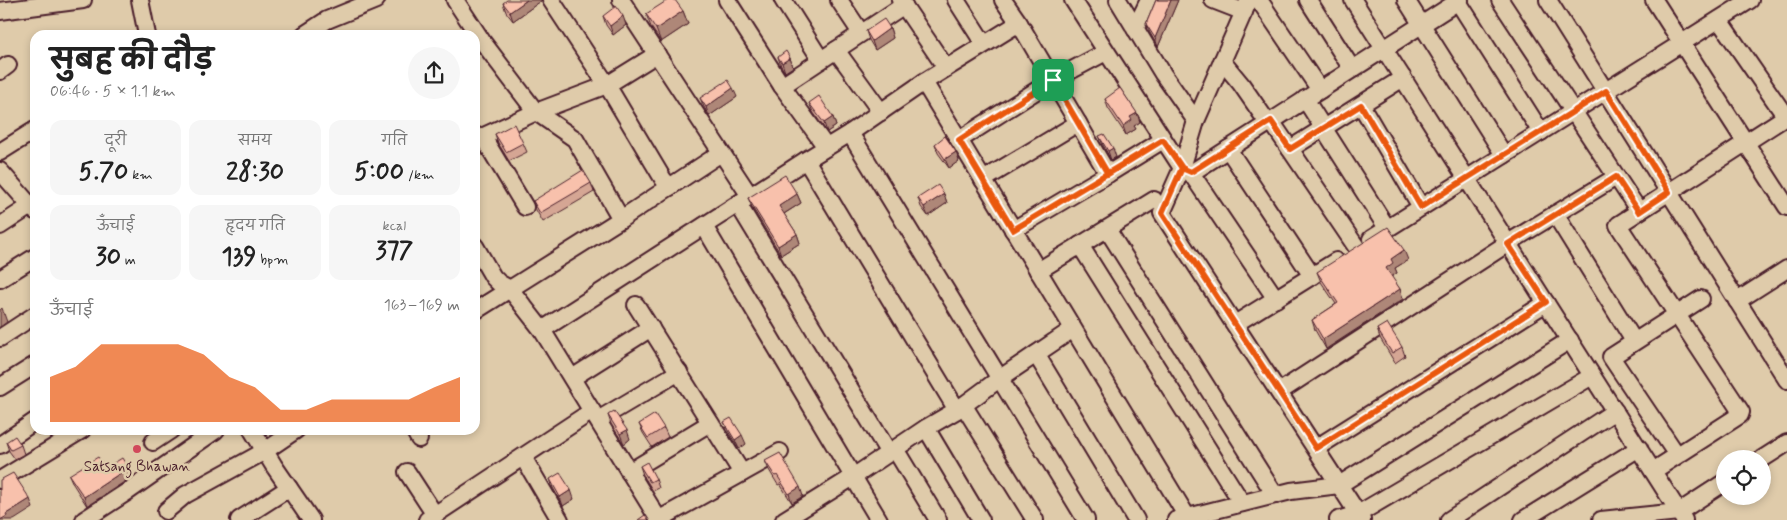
<!DOCTYPE html>
<html lang="hi">
<head>
<meta charset="utf-8">
<style>
	body { margin:0; font-family:Mynerve,"Playpen Sans Deva",sans-serif; background:#f6f6f6; color:#222; height:100vh; display:flex; flex-direction:column; font-size:19px; white-space:nowrap }
	* { box-sizing:border-box; margin:0 }
	p { font-size:16px; color:#767676 }
	.icon { flex:none; width:28px; height:28px; fill:none; stroke:currentColor; stroke-width:2; stroke-linecap:round; stroke-linejoin:round }
	.map { position:relative; flex:1; overflow:hidden }
	.sheet { position:absolute; left:30px; top:30px; width:450px; height:405px; display:flex; flex-direction:column; background:#fff; border-radius:15px; box-shadow:0 2px 8px #0003 }
	.sheet>* { flex:none }
	.controls { position:absolute; left:1716px; top:450px; display:grid; gap:10px }
	.controls a { display:grid; place-items:center; width:55px; height:55px; border-radius:50%; background:#fff; box-shadow:0 2px 8px #0003; font-size:25px }
	.pin { position:absolute; display:grid; place-items:center; width:42px; height:42px; color:#fff; margin:-21px; border-radius:10px; box-shadow:0 2px 8px #0006 }
	.round { display:grid; place-items:center; flex:none; width:52px; height:52px; border-radius:26px; background:#f6f6f6 }
	.summary { display:flex; align-items:center; justify-content:space-between; height:85px; padding:0 20px }
	h1 { font-size:28px; font-weight:700; line-height:38px }
	.metrics { display:grid; grid-template-columns:repeat(3,1fr); gap:8px; height:85px; padding:5px 20px }
	.metrics div { display:grid; align-content:center; border-radius:12px; background:#f6f6f6; text-align:center }
	.metrics b { font-size:25px; font-weight:700 }
	.metrics small { font-size:14px; font-weight:400 }
	.metrics p { font-size:14px }
	.chart { height:140px; padding:10px 20px }
	.chart p { display:flex; justify-content:space-between }
	.chart svg { width:100%; height:90px; margin-top:5px; fill:#ea580c; opacity:.7 }
	.map>svg:first-child { display:block }
	.lines { fill:none; stroke-linecap:round; stroke-linejoin:round }
	.minor-casing { stroke:#4a1f2b; stroke-width:20 }
	.minor { stroke:#dfcbaa; stroke-width:16 }
	.wall { fill:#d5a694; stroke:#4a1f2b }
	.shaded-wall { fill:#ae8778; stroke:#4a1f2b }
	.building { fill:#f8c1ac; stroke:#4a1f2b }
	.route-casing { stroke:#fff; stroke-width:10 }
	.route { stroke:#ea580c; stroke-width:6 }
	.poi-dot { fill:#d1495b; stroke:#dfcbaa; stroke-width:2 }
	.labels { text-anchor:middle; stroke-width:5; stroke-linejoin:round; paint-order:stroke }
	.poi-label { font-size:15px; fill:#4a1f2b; stroke:#dfcbaa }
</style>
</head>
<body>
<div class="map">
<svg width="1787" height="520" viewBox="0 0 1787 520">
	<rect width="100%" height="100%" fill="#dfcbaa"/>
	<filter id="ink" filterUnits="userSpaceOnUse"><feTurbulence type="fractalNoise" baseFrequency=".02" numOctaves="2"/><feDisplacementMap in="SourceGraphic" scale="10" xChannelSelector="R" yChannelSelector="G"/><feConvolveMatrix kernelMatrix="1 2 1 2 8 2 1 2 1" color-interpolation-filters="sRGB"/></filter>
	<g filter="url(#ink)">
		<g class="lines">
			<defs>
				<g id="minor">
					<path d="M140 0 147 35"/>
					<path d="M455 0 482 41 536 112 575 139 621 219 475 311"/>
					<path d="M551 0 607 85 663 179 670 187"/>
					<path d="M621 0 750 196"/>
					<path d="M727 0 782 86 826 147"/>
					<path d="M783 0 821 60"/>
					<path d="M839 0 861 33"/>
					<path d="M900 0 946 68"/>
					<path d="M956 0 984 44"/>
					<path d="M1073 0 1182 168 1191 173 1460 0"/>
					<path d="M1118 0 1163 74 1196 121"/>
					<path d="M1213 0 1244 12"/>
					<path d="M1249 0 1196 121 1182 168 1162 213 1362 520"/>
					<path d="M1259 0 1320 90"/>
					<path d="M1308 0 1352 69"/>
					<path d="M1353 0 1684 520"/>
					<path d="M1406 0 1504 155"/>
					<path d="M1457 0 1541 132"/>
					<path d="M1500 0 1639 211"/>
					<path d="M1548 0 1787 380"/>
					<path d="M1654 0 1787 207"/>
					<path d="M0 11 83 0"/>
					<path d="M1719 20 1786 117"/>
					<path d="M1019 23 1108 174 1163 140"/>
					<path d="M1135 29 1149 0"/>
					<path d="M304 35 327 20 376 0"/>
					<path d="M836 50 881 112"/>
					<path d="M1222 61 1241 84 1268 123"/>
					<path d="M0 71 8 65"/>
					<path d="M924 82 1189 520"/>
					<path d="M782 86 904 5"/>
					<path d="M1305 99 1387 228"/>
					<path d="M1361 105 1421 207"/>
					<path d="M1271 121 1357 248"/>
					<path d="M850 133 1086 520"/>
					<path d="M483 137 525 207"/>
					<path d="M475 140 536 112 607 85 657 54"/>
					<path d="M959 140 1053 80 1106 52"/>
					<path d="M1228 149 1312 276"/>
					<path d="M1290 149 1403 78"/>
					<path d="M0 152 35 130"/>
					<path d="M806 160 957 410"/>
					<path d="M0 171 35 211"/>
					<path d="M1191 173 1276 299"/>
					<path d="M983 180 1078 123"/>
					<path d="M738 204 889 453"/>
					<path d="M1555 214 1634 341"/>
					<path d="M621 219 721 153"/>
					<path d="M0 226 35 203"/>
					<path d="M704 226 879 520"/>
					<path d="M1107 229 1275 495"/>
					<path d="M1013 230 1108 174"/>
					<path d="M1371 239 1750 0"/>
					<path d="M1080 245 1242 503"/>
					<path d="M475 246 493 277 499 283 510 289 542 330 806 160 850 133 924 82 1019 23 1003 0"/>
					<path d="M1038 271 1154 200"/>
					<path d="M0 279 35 257"/>
					<path d="M1737 301 1787 269"/>
					<path d="M636 305 742 473"/>
					<path d="M1235 324 1336 261"/>
					<path d="M542 330 659 520"/>
					<path d="M0 338 35 315"/>
					<path d="M1036 354 1136 520"/>
					<path d="M572 378 651 328"/>
					<path d="M0 387 35 365"/>
					<path d="M1279 392 1508 243 1616 177"/>
					<path d="M964 406 1035 520"/>
					<path d="M598 420 679 372"/>
					<path d="M926 428 981 520"/>
					<path d="M252 430 274 466 311 520"/>
					<path d="M414 430 419 439"/>
					<path d="M153 442 171 430"/>
					<path d="M0 445 35 421"/>
					<path d="M1316 448 1546 303"/>
					<path d="M895 449 938 520"/>
					<path d="M1677 455 1611 357 1701 299"/>
					<path d="M523 457 560 520"/>
					<path d="M1762 459 1787 443"/>
					<path d="M1653 471 1740 415 1741 412 1618 225 1787 116"/>
					<path d="M407 472 435 515"/>
					<path d="M629 472 710 423"/>
					<path d="M0 480 82 430"/>
					<path d="M166 511 185 495 265 451 296 430"/>
					<path d="M84 520 130 490 216 430"/>
					<path d="M239 520 289 488"/>
					<path d="M427 520 592 411"/>
					<path d="M658 520 780 452"/>
					<path d="M784 520 853 477 926 428 957 410 999 379 1073 329"/>
					<path d="M1176 520 1291 491 1339 485 1570 340"/>
					<path d="M1338 520 1358 514 1592 376"/>
					<path d="M1449 520 1615 411"/>
					<path d="M1523 520 1639 448"/>
					<path d="M1601 520 1679 512 1725 482"/>
				</g>
			</defs>
			<use href="#minor" class="minor-casing"/>
			<use href="#minor" class="minor"/>
		</g>
		<g class="wall">
			<path d="M1156 0H1178L1158 47 1150 33 1146 24Z"/>
			<path d="M541 1 513 21 506 12 503 3Z"/>
			<path d="M683 11 688 24 661 42 651 27 646 14Z"/>
			<path d="M603 16 626 25 613 35 606 25Z"/>
			<path d="M890 28 893 38 875 50 869 40 866 31Z"/>
			<path d="M778 57 790 58 793 67 785 72 781 66Z"/>
			<path d="M737 97 709 116 704 107 700 98Z"/>
			<path d="M1105 99 1137 113 1140 122 1134 126 1136 129 1126 135 1108 108Z"/>
			<path d="M809 103 833 117 836 126 827 132 813 112Z"/>
			<path d="M495 134 523 143 527 152 509 161 498 143Z"/>
			<path d="M1099 136 1116 157 1111 160 1103 145Z"/>
			<path d="M935 144 956 152 959 161 949 168 938 153Z"/>
			<path d="M591 183 594 192 543 222 536 210 533 201Z"/>
			<path d="M797 194 801 203 784 214 797 234 800 243 781 255 752 207 748 198Z"/>
			<path d="M944 194 947 203 928 216 921 207 918 198Z"/>
			<path d="M1408 260 1395 268 1397 273 1391 277 1400 289 1403 299 1326 349 1315 330 1312 320 1336 304 1321 282 1317 272Z"/>
			<path d="M1377 329 1402 347 1405 356 1395 363 1380 338Z"/>
			<path d="M608 415 630 439 624 444 611 424Z"/>
			<path d="M724 422 746 444 739 449 728 431Z"/>
			<path d="M639 424 664 428 668 437 652 447 643 433Z"/>
			<path d="M6 442 21 445 24 454 15 459 9 451Z"/>
			<path d="M765 461 803 496 792 503 780 484 778 485 769 470Z"/>
			<path d="M640 466 656 479 659 488 653 491 643 475Z"/>
			<path d="M106 468 132 477 87 506 73 484 69 475Z"/>
			<path d="M550 479 574 499 563 506 553 488Z"/>
		</g>
		<g class="shaded-wall">
			<path d="M527 0H541V1L513 21 510 12Z"/>
			<path d="M1171 0H1178L1158 47 1155 38Z"/>
			<path d="M683 11 688 24 661 42 656 29Z"/>
			<path d="M623 16 626 25 613 35 610 26Z"/>
			<path d="M890 28 893 38 875 50 872 41Z"/>
			<path d="M790 58 793 67 785 72 782 63Z"/>
			<path d="M733 88 737 97 709 116 706 107Z"/>
			<path d="M1137 113 1140 122 1134 126 1136 129 1126 135 1123 126 1130 117Z"/>
			<path d="M833 117 836 126 827 132 824 123Z"/>
			<path d="M1113 148 1116 157 1111 160 1108 151Z"/>
			<path d="M956 152 959 161 949 168 945 159Z"/>
			<path d="M797 194 801 203 782 215 779 206Z"/>
			<path d="M944 194 947 203 928 216 924 207Z"/>
			<path d="M797 234 800 243 781 255 778 246Z"/>
			<path d="M1404 250 1408 260 1395 268 1397 273 1389 278 1386 268 1391 259Z"/>
			<path d="M1400 289 1403 299 1326 349 1323 339Z"/>
			<path d="M2 308 7 322 0 327V310Z"/>
			<path d="M627 430 630 439 624 444 620 434Z"/>
			<path d="M742 435 746 444 739 449 735 440Z"/>
			<path d="M128 468 132 477 87 506 84 497Z"/>
			<path d="M800 487 803 496 792 503 789 494Z"/>
			<path d="M571 490 574 499 563 506 560 497Z"/>
			<path d="M30 499 33 508 14 520H0L6 514Z"/>
		</g>
		<g class="building">
			<path d="M507 0H527L510 12 503 3Z"/>
			<path d="M668 0H675L683 11 656 29 646 14Z"/>
			<path d="M1156 0H1171L1155 38 1146 24Z"/>
			<path d="M616 6 623 16 610 26 603 16Z"/>
			<path d="M884 19 890 28 872 41 866 31Z"/>
			<path d="M786 51 790 58 782 63 778 57Z"/>
			<path d="M728 80 733 88 706 107 700 98Z"/>
			<path d="M1120 88 1137 113 1130 117 1132 120 1123 126 1105 99Z"/>
			<path d="M819 96 833 117 824 123 809 103Z"/>
			<path d="M514 124 523 143 506 152 495 134Z"/>
			<path d="M1104 134 1113 148 1108 151 1099 136Z"/>
			<path d="M945 136 956 152 945 159 935 144Z"/>
			<path d="M583 170 591 183 540 213 533 201Z"/>
			<path d="M785 175 797 194 779 206 797 234 778 246 748 198Z"/>
			<path d="M938 185 944 194 924 207 918 198Z"/>
			<path d="M1388 227 1404 250 1391 259 1393 263 1386 268 1400 289 1323 339 1312 320 1338 303 1317 272Z"/>
			<path d="M1387 323 1402 347 1392 353 1377 329Z"/>
			<path d="M614 411 627 430 620 434 608 415Z"/>
			<path d="M655 414 664 428 648 438 639 424Z"/>
			<path d="M731 418 742 435 735 440 724 422Z"/>
			<path d="M15 436 21 445 11 450 6 442Z"/>
			<path d="M780 453 800 487 789 494 777 475 775 476 765 461Z"/>
			<path d="M98 457 106 468 122 458 128 468 84 497 69 475Z"/>
			<path d="M647 462 656 479 650 482 640 466Z"/>
			<path d="M13 473 30 499 6 514 7 516 0 520V480Z"/>
			<path d="M560 473 571 490 560 497 550 479Z"/>
			<path d="M645 515 649 520H638Z"/>
		</g>
	</g>
	<g class="lines" filter="url(#ink)">
		<defs>
			<path id="route" d="M1053 80 1108 174 1163 140 1182 168 1162 213 1316 448 1546 302 1508 244 1616 177 1639 212 1669 192 1606 91 1421 207 1361 105 1290 149 1271 121 1191 172 1182 168 1163 140 1013 230 959 140 1053 80"/>
		</defs>
		<use href="#route" class="route-casing"/>
		<use href="#route" class="route"/>
	</g>
	<circle class="poi-dot" cx="137" cy="449" r="5"/>
	<g class="labels">
		<g class="poi-label">
			<text x="137" y="471">Satsang Bhawan</text>
		</g>
	</g>
</svg>
<div class="controls">
<a><svg class="icon" aria-label="locate" viewBox="0 0 24 24"><circle cx="12" cy="12" r="6"/><path d="M12 2v4M12 18v4M2 12h4M18 12h4"/></svg></a>
</div>
<div class="pin" style="left:1053px;top:80px;background:#1e9e55"><svg class="icon" aria-label="arrive" viewBox="0 0 24 24"><path d="M6 21V4h12l-3 4 3 4H6"/></svg></div>
<section class="sheet">
<div class="summary"><div><h1>सुबह की दौड़</h1><p>06:46 · 5 × 1.1 km</p></div><a class="round"><svg class="icon" aria-label="share" viewBox="0 0 24 24"><path d="M12 15V3M7 8l5-5 5 5M5 13v7h14v-7"/></svg></a></div>
<div class="metrics">
<div><p>दूरी</p><b>5.70<small> km</small></b></div>
<div><p>समय</p><b>28:30</b></div>
<div><p>गति</p><b>5:00<small> /km</small></b></div>
</div>
<div class="metrics">
<div><p>ऊँचाई</p><b>30<small> m</small></b></div>
<div><p>हृदय गति</p><b>139<small> bpm</small></b></div>
<div><p>kcal</p><b>377</b></div>
</div>
<div class="chart"><p><span>ऊँचाई</span>163–169 m</p>
<svg viewBox="0 0 160 44" preserveAspectRatio="none"><path d="M0 44V22L10 17L20 6L30 6L40 6L50 6L60 11L70 22L80 27L90 38L100 38L110 33L120 33L130 33L140 33L150 27L160 22V44z"/></svg>
</div>
</section>
</div>
</body>
</html>
